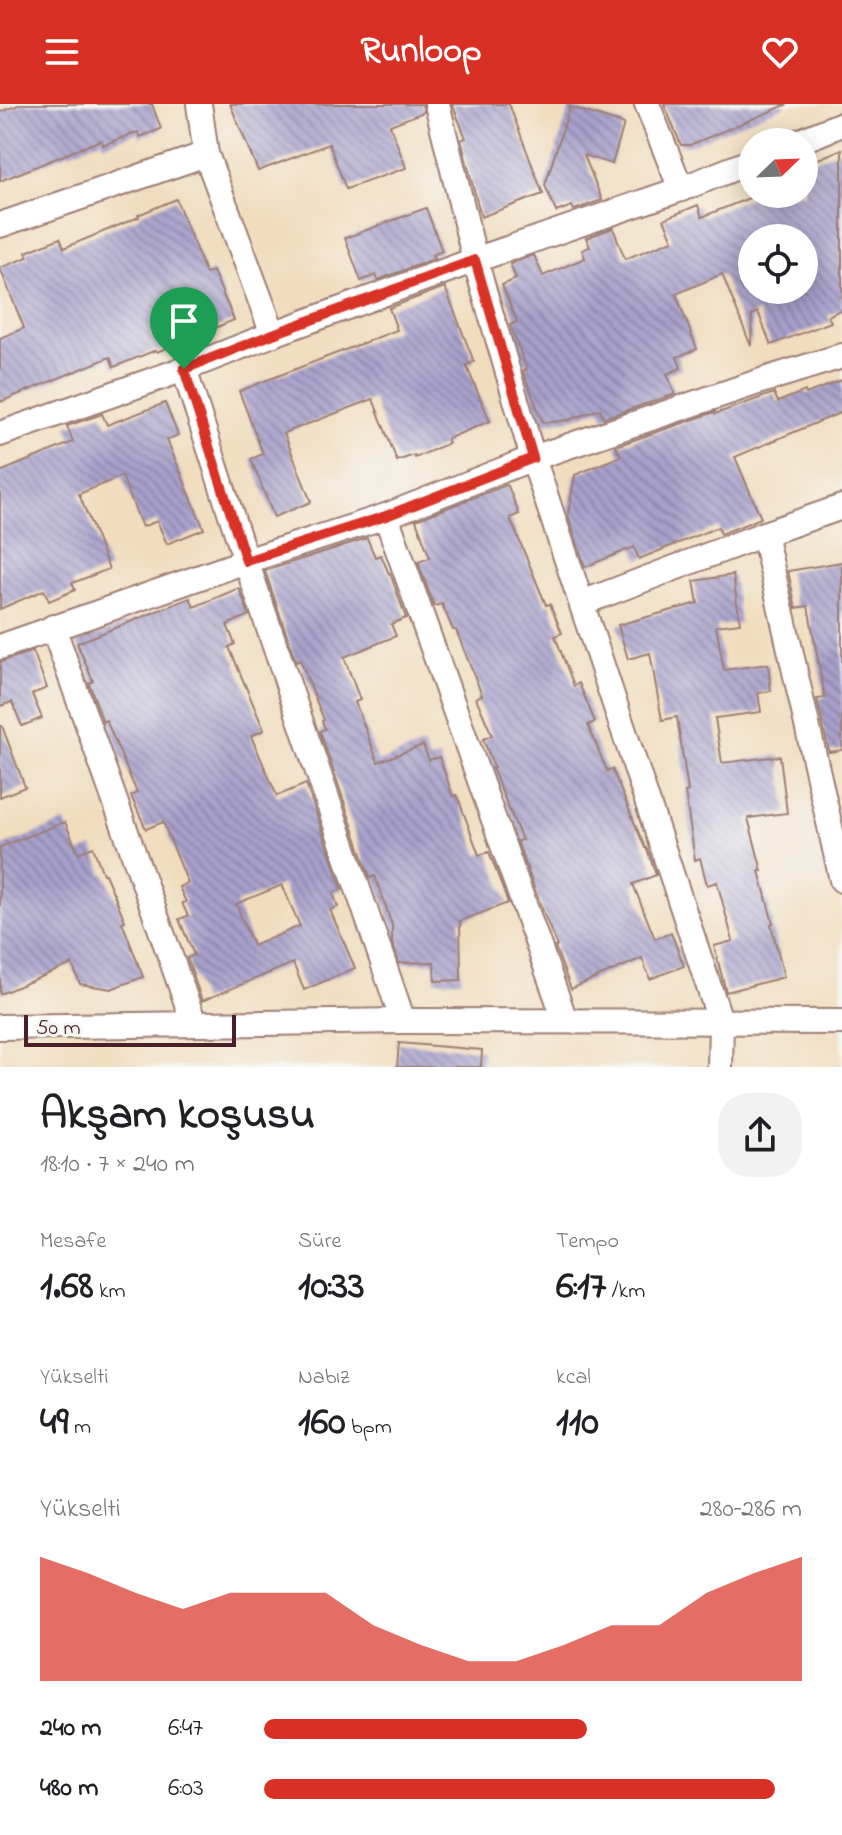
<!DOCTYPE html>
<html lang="tr">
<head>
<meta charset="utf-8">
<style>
	body { margin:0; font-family:"Indie Flower",sans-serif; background:#f2f2f2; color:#202124; height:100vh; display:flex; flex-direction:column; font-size:30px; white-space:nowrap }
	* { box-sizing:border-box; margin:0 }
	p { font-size:26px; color:#757577 }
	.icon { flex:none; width:44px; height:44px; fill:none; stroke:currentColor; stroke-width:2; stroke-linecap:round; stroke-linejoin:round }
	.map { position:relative; height:963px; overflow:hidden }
	.side { display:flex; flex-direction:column; background:#fff; flex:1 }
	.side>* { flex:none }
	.needle { width:52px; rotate:67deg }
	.fabs { position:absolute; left:738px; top:24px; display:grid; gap:16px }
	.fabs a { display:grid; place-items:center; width:80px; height:80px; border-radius:50%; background:#fff; box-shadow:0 4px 20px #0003; font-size:40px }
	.scale { position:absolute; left:24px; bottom:20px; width:212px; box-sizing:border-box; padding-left:8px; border:4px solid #4a1f2b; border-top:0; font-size:22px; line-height:28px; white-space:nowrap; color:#4a1f2b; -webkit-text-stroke:6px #f6f6f2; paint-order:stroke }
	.pin { position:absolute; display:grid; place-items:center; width:68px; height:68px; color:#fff; margin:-82px -34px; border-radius:50% 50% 50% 0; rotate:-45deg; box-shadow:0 0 8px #0007 }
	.pin .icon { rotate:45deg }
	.round { display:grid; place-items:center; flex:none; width:84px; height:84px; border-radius:32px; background:#f2f2f2 }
	.headline { display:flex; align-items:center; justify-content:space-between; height:136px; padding:0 40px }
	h1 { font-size:44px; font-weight:800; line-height:60px }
	.metrics { display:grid; grid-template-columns:repeat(3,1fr); gap:12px; height:136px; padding:8px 40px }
	.metrics div { display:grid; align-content:center }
	.metrics b { font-size:40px; font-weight:800 }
	.metrics small { font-size:22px; font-weight:400 }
	.metrics p { font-size:22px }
	.chart { height:224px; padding:16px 40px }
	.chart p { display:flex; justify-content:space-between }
	.chart svg { width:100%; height:144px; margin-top:8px; fill:#d93025; opacity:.7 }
	ul { padding:0 40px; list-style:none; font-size:26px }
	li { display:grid; grid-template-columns:128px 96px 1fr; align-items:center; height:60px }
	li i { height:20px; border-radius:10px; background:#d93025 }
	header { display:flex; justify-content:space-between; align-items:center; height:104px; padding:0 40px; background:#d93025; color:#fff; font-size:36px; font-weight:800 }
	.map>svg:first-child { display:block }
	.building { fill:url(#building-back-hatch); fill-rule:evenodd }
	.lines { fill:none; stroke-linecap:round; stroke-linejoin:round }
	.minor-casing { stroke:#9e7e74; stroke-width:28 }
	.minor { stroke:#fff; stroke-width:24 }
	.route-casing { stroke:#fff; stroke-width:16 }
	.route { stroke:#d93025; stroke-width:10 }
</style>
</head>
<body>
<header><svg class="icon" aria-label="menu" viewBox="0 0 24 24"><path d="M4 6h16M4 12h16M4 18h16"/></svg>Runloop<svg class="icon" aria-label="heart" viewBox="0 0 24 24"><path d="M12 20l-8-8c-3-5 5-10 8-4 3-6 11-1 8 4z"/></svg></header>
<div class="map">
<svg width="842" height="963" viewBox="0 0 842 963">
	<defs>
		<pattern id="building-back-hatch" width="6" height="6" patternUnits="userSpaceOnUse" patternTransform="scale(2)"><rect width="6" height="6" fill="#a7a0cb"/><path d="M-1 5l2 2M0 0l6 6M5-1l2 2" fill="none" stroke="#8a82a5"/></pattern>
	</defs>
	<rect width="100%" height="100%" fill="#f6f6f2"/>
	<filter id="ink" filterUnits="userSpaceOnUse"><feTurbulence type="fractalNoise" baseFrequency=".0125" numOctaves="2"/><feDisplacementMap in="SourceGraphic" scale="16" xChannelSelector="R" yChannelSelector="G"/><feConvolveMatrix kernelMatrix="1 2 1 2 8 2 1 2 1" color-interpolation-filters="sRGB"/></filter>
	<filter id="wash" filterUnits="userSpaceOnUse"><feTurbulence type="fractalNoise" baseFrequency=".006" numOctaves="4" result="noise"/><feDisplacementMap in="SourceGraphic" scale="32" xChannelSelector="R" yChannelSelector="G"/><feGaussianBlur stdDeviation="1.8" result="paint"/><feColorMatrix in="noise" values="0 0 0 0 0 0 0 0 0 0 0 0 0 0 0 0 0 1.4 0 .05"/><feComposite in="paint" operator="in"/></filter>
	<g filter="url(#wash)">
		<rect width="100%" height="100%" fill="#f1ddbe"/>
		<g id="blocks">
			<g class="building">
				<path d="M21 0H152L161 25 140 33 138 28 103 41 101 36 0 77V8Z"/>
				<path d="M230 0H422L424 8 390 21 406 64 346 85 329 40 258 67Z"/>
				<path d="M452 0H509L543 90 481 113 461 36 466 34Z"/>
				<path d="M664 0H788L690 41H681Z"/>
				<path d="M570 3 624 20 612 60 584 51 602 96 574 106 572 102 556 108 545 81Z"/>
				<path d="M842 45V205L828 212 831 218 771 241 758 208 752 211 751 242 722 170 676 190 697 245 677 253 681 264 667 270 675 290 604 314 600 305 569 316 543 319 524 270 523 267 527 265 510 221 517 218 502 181 516 175 510 160 534 151 543 172 585 154 582 146 590 143 586 134 613 124 625 155 673 136 664 115 698 101 702 113 759 90H804V61ZM752 134H804V186H752Z"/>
				<path d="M176 95 206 170 213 167 234 216 157 248 156 246 114 263 110 253 0 298V234L24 224 0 164 28 153 26 148 60 134 64 144 139 113 138 111Z"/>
				<path d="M426 104 442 147 432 151 434 155 378 176 376 171 361 177 345 134Z"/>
				<path d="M445 183 474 258 466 261 490 317 447 335 449 339 415 354 414 351 397 357 373 295 284 329 311 398 274 413 251 355 263 350 239 287 397 226 389 204Z"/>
				<path d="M842 276V308L735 353 761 414 721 430 718 423 639 455 634 443 585 463 568 411 575 371 621 352 616 342 715 308V310L774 289 778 298 805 287 806 290Z"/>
				<path d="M165 299 178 331 167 336 204 425 167 440 157 417 142 423 122 372 79 390 109 465 72 479 75 486 49 497 44 486 0 505V368L73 338 67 322 102 310 107 321Z"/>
				<path d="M506 381 508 382 519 410 510 414 546 501 550 500 562 529 555 532 574 582 579 579 595 618 588 621 607 667 612 665 645 744H646L648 748 656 771 633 780 655 835 671 829 684 862 650 875 642 854 571 885 555 843 557 842 542 805 517 737 522 736 492 664 494 663 483 635 492 631 476 594 482 591 456 526H453L442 500 434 502 418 458 430 454 416 416Z"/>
				<path d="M367 434 375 453 381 451 389 470 390 469 406 514 391 520 396 532 344 553 360 596 355 598 378 658 423 641 429 656 439 653 453 692 457 691 479 751 489 748 508 799 460 817 461 876 435 877 434 858 399 859 392 839V821L375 772 370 774 320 627 325 625 322 617 324 616 300 556 296 558 265 467Z"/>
				<path d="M842 458V646L829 648 817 595 825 594 808 502 796 504 788 467Z"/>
				<path d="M733 471 740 519 716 522 724 566 768 560 771 587 758 589 761 608 715 614 722 659 780 652 787 709 748 714 762 767H759L773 819 771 820 784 873 726 888 714 842 733 837 717 778 707 781 700 754 695 756 685 688 688 687 677 613 662 616 650 549 628 555 618 521 698 499 694 477Z"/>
				<path d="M239 484 249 511 227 521 235 540 229 543 264 626 251 632 277 692 306 680 342 785 333 789 338 803 330 806 355 864 304 886 293 859 202 897 187 854 194 851 179 815 188 812 182 799 186 798 179 783 188 779 163 718 146 725 131 692 137 689 106 616 103 618 89 579 93 577 77 539 190 494 194 503ZM282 781 300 822 253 842 236 800Z"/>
				<path d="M33 547 47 584 32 590 42 614 22 622 12 598 0 602V558Z"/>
				<path d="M0 622H2L25 683 0 693Z"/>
				<path d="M65 718 78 749 93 743 103 770H105L115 793 125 817 122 818 143 873 111 885 80 880 72 860 0 890V743Z"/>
				<path d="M399 939 482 946 481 963H397Z"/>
			</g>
		</g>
	</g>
	<g filter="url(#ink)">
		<use href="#blocks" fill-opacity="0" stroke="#9e7e74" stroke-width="2"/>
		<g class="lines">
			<defs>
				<g id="minor">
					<path d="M199 0 206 50 273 230"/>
					<path d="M437 0 475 156 533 354 721 919 720 963"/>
					<path d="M647 0 681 85"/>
					<path d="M798 38 842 20"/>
					<path d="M0 121 206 50"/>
					<path d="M184 265 246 457 403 917"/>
					<path d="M0 330 184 265 273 230 475 156 681 85 752 57"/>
					<path d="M386 412 565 916"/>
					<path d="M764 430 842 776"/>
					<path d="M582 499 764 430 842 403"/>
					<path d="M53 523 194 919"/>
					<path d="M0 543 246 457 386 412 533 354 764 276 842 252"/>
					<path d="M0 923 403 917 842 918"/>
				</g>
			</defs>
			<use href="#minor" class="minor-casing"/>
			<use href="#minor" class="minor"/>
		</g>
	</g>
	<g class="lines" filter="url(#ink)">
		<defs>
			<path id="route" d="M475 156 533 354 386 412 246 457 184 265 273 230Z"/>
		</defs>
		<use href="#route" class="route-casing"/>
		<use href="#route" class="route"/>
	</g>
</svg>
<div class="fabs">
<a><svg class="needle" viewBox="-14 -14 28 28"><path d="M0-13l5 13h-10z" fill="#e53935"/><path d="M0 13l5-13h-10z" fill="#757577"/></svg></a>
<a><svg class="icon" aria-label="locate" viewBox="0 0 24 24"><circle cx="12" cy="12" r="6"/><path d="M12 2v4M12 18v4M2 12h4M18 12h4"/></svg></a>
</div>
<div class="scale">50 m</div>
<div class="pin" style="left:184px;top:265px;background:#1e9e55"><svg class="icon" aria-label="arrive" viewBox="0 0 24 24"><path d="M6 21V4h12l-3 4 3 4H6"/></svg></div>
</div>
<section class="side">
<div class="headline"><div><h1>Akşam koşusu</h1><p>18:10 · 7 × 240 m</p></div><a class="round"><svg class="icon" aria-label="share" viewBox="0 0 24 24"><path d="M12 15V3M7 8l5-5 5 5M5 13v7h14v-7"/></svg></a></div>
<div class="metrics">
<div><p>Mesafe</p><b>1.68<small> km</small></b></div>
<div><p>Süre</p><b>10:33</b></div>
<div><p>Tempo</p><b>6:17<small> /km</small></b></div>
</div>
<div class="metrics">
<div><p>Yükselti</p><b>49<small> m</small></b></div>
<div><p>Nabız</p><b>160<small> bpm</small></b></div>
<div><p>kcal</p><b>110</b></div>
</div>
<div class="chart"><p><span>Yükselti</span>280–286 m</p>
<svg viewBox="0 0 160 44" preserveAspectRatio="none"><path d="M0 44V6L10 11L20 17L30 22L40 17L50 17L60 17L70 27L80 33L90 38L100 38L110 33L120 27L130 27L140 17L150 11L160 6V44z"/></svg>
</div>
<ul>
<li><b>240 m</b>6:47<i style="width:60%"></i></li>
<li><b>480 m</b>6:03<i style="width:95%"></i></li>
</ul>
</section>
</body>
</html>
